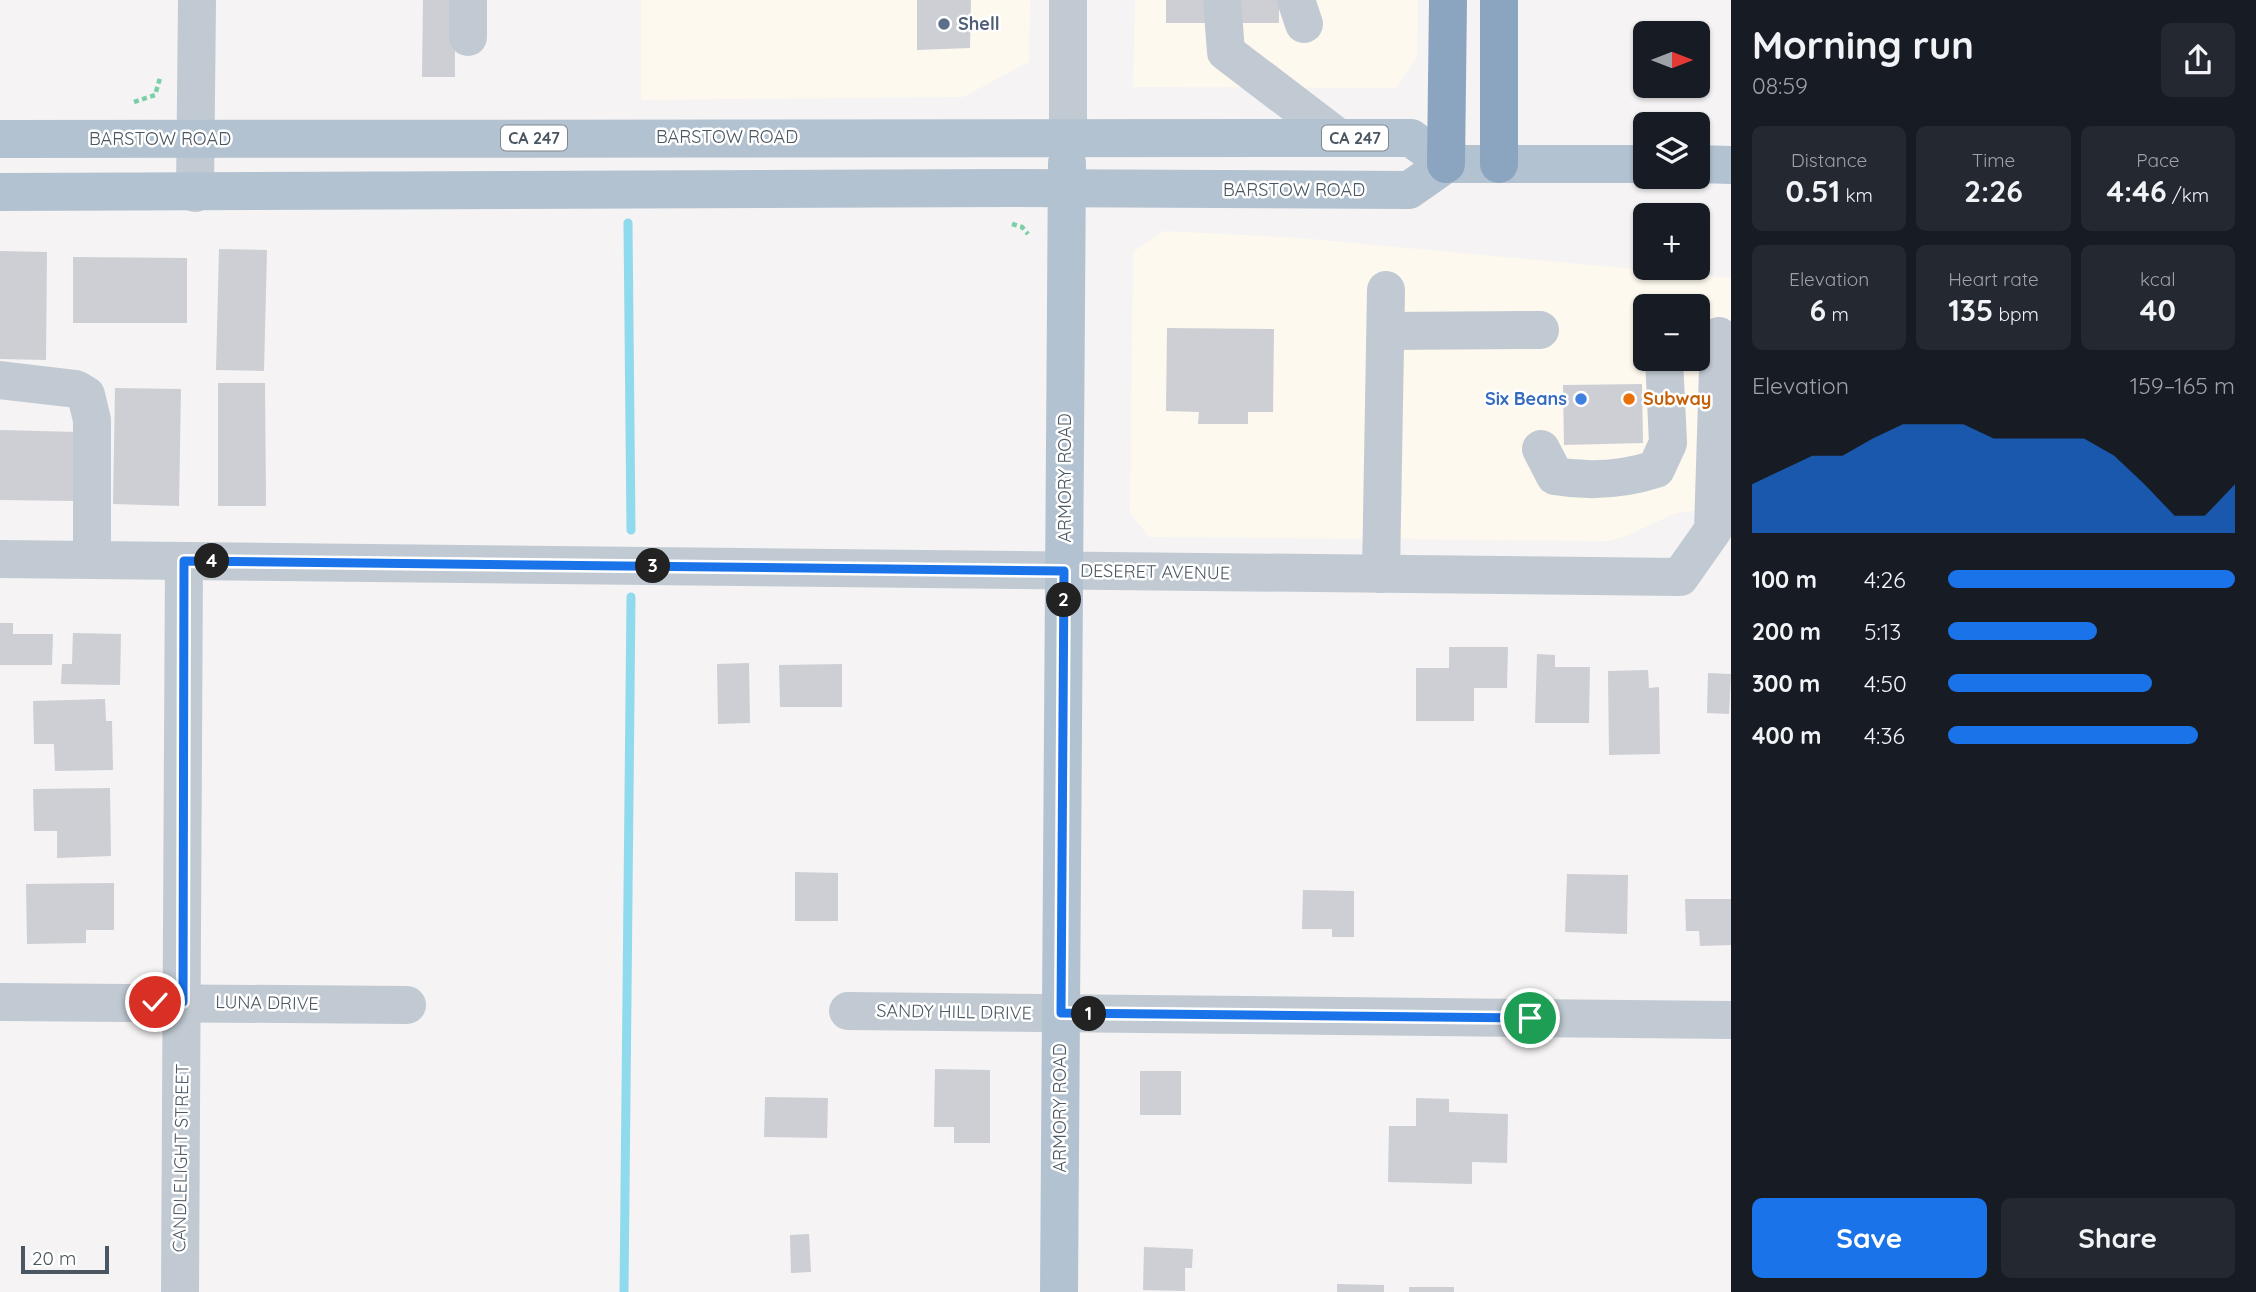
<!DOCTYPE html>
<html lang="en">
<head>
<meta charset="utf-8">
<style>
	body { margin:0; font-family:Quicksand,sans-serif; background:#242831; color:#f1f3f6; height:100vh; display:flex; flex-direction:column; font-size:26px; white-space:nowrap }
	* { box-sizing:border-box; margin:0 }
	p { font-size:23px; color:#9ea1a6 }
	.icon { flex:none; width:38px; height:38px; fill:none; stroke:currentColor; stroke-width:2; stroke-linecap:round; stroke-linejoin:round }
	.map { position:relative; flex:1; overflow:hidden }
	.details { display:flex; flex-direction:column; background:#171b24; width:525px }
	.details>* { flex:none }
	.needle { width:46px; rotate:90deg }
	.buttons { position:absolute; left:1633px; top:21px; display:grid; gap:14px }
	.buttons a { display:grid; place-items:center; width:77px; height:77px; border-radius:10px; background:#171b24; box-shadow:0 2px 5px #0004; font-size:35px }
	.scale { position:absolute; left:21px; bottom:18px; width:88px; box-sizing:border-box; padding-left:7px; border:4px solid #4a5661; border-top:0; font-size:19px; line-height:24px; white-space:nowrap; color:#4a5661; -webkit-text-stroke:5px #fff; paint-order:stroke }
	.pin { position:absolute; display:grid; place-items:center; width:60px; height:60px; color:#fff; margin:-30px; border:4px solid #fff; border-radius:50%; box-shadow:0 2px 7px #0007 }
	.km { position:absolute; width:35px; height:35px; margin:-18px; border-radius:50%; background:#222; color:#fff; font-size:19px; line-height:35px; text-align:center }
	.round { display:grid; place-items:center; flex:none; width:74px; height:74px; border-radius:10px; background:#242831 }
	.overview { display:flex; align-items:center; justify-content:space-between; height:119px; padding:0 21px }
	h1 { font-size:38px; font-weight:700; line-height:52px }
	.metrics { display:grid; grid-template-columns:repeat(3,1fr); gap:10px; height:119px; padding:7px 21px }
	.metrics div { display:grid; align-content:center; border-radius:10px; background:#242831; text-align:center }
	.metrics b { font-size:30px; font-weight:700 }
	.metrics small { font-size:19px; font-weight:400 }
	.metrics p { font-size:19px }
	.chart { height:196px; padding:14px 21px }
	.chart p { display:flex; justify-content:space-between }
	.chart svg { width:100%; height:126px; margin-top:7px; fill:#1a73e8; opacity:.7 }
	.primary-button { display:flex; gap:14px; margin-top:auto; padding:14px 21px }
	.primary-button a { flex:1; height:80px; border-radius:10px; background:#1a73e8; color:#fff; font-size:28px; font-weight:700; line-height:80px; text-align:center }
	.primary-button a+a { background:#242831; color:#f1f3f6 }
	ul { padding:0 21px; list-style:none; font-size:23px }
	li { display:grid; grid-template-columns:112px 84px 1fr; align-items:center; height:52px }
	li i { height:18px; border-radius:9px; background:#1a73e8 }
	main { display:flex; flex:1; min-height:0 }
	.map>svg:first-child { display:block }
	.commercial { fill:#fdf9ef; fill-rule:evenodd }
	.lines { fill:none; stroke-linecap:round; stroke-linejoin:round }
	.stream { stroke:#90daee; stroke-width:9 }
	.building { fill:#cdcfd5 }
	.path { stroke:#7ad0a6; stroke-width:4.5; stroke-dasharray:5 3.5; stroke-linecap:butt }
	.minor { stroke:#c1cad2; stroke-width:38 }
	.major { stroke:#b3c2d1; stroke-width:38 }
	.highway { stroke:#8ba5c1; stroke-width:38 }
	.route-casing { stroke:#fff; stroke-width:14 }
	.route { stroke:#1a73e8; stroke-width:9 }
	.service-dot { fill:#5c6f8a; stroke:#fff; stroke-width:2.5 }
	.shop-dot { fill:#3f7fe0; stroke:#fff; stroke-width:2.5 }
	.food-dot { fill:#e8710a; stroke:#fff; stroke-width:2.5 }
	.labels { text-anchor:middle; stroke-width:5; stroke-linejoin:round; paint-order:stroke }
	.shield { fill:#fff; stroke:#808990; stroke-width:2 }
	.shield-label { font-size:16px; font-weight:bold; fill:#4a5661 }
	.service-label { font-size:18px; font-weight:bold; fill:#4e5e75; stroke:#fff; text-anchor:start }
	.street-label { font-size:18px; fill:#4a5661; stroke:#fff }
	.shop-label { font-size:18px; font-weight:bold; fill:#366cbe; stroke:#fff; text-anchor:end }
	.food-label { font-size:18px; font-weight:bold; fill:#c56008; stroke:#fff; text-anchor:start }
</style>
</head>
<body>
<main>
<div class="map">
<svg width="1731" height="1292" viewBox="0 0 1731 1292">
	<rect width="100%" height="100%" fill="#f5f3f3"/>
	<g class="commercial">
		<path d="M641 0H1030L1029 62 963 97 641 100Z"/>
		<path d="M1135 0H1418L1417 57 1396 88 1133 87Z"/>
		<path d="M1164 231 1300 238 1731 278V532L1715 518 1694 511 1676 513 1624 537 1608 541 1149 537 1130 513 1133 252ZM1645 306H1698V359H1645Z"/>
	</g>
	<g class="lines">
		<g class="stream">
			<path d="M628 223 631 530"/>
			<path d="M624 1292 631 597"/>
		</g>
	</g>
	<g class="building">
		<path d="M423 0H455V77H422Z"/>
		<path d="M917 0H971L970 48 917 50Z"/>
		<rect x="1166" y="0" width="113" height="23"/>
		<path d="M219 249 267 250 264 371 216 370Z"/>
		<path d="M0 251 47 252 46 360 0 359Z"/>
		<path d="M73 257 187 258V323H73Z"/>
		<path d="M1167 328 1274 329 1273 412H1248V424H1198L1199 412 1166 411Z"/>
		<path d="M218 383H265L266 506H218Z"/>
		<path d="M1642 384 1643 443 1564 445 1563 385Z"/>
		<path d="M115 388 181 389 179 506 113 504Z"/>
		<path d="M0 430 76 432 75 501 0 500Z"/>
		<path d="M0 623H13V634H53L52 665H0Z"/>
		<path d="M73 633 121 634 120 685 61 684 62 664H72Z"/>
		<path d="M1449 647H1508L1507 688H1474V721H1416V668H1449Z"/>
		<path d="M1537 654 1555 655V667H1590L1589 723H1535Z"/>
		<path d="M749 663 750 723 718 724 717 664Z"/>
		<path d="M842 664V707H780L779 665Z"/>
		<path d="M1648 670 1649 688 1659 687 1660 754 1609 755 1608 671Z"/>
		<path d="M1708 673 1731 674 1729 714 1707 713Z"/>
		<path d="M105 699 106 721H112L113 770 55 771 54 744H34L33 701Z"/>
		<path d="M110 788 111 856 57 858V831H34L33 789Z"/>
		<path d="M795 872 838 873V921H795Z"/>
		<path d="M1567 874 1628 875 1627 934 1565 932Z"/>
		<path d="M114 883V930H86V943L27 944 26 884Z"/>
		<path d="M1303 890 1354 891V937H1332V929H1302Z"/>
		<path d="M1685 899H1731V945L1700 946 1699 931H1686Z"/>
		<path d="M935 1069 990 1070V1143H954V1127H934Z"/>
		<rect x="1140" y="1071" width="41" height="44"/>
		<path d="M765 1097 828 1098 827 1138 764 1137Z"/>
		<path d="M1416 1098 1449 1099V1112L1508 1114 1507 1163 1472 1162V1184L1388 1182 1389 1126H1416Z"/>
		<path d="M809 1234 811 1272 791 1273 790 1235Z"/>
		<path d="M1144 1247 1193 1249 1192 1268H1185V1291L1143 1290Z"/>
		<path d="M1337 1284 1384 1285V1292H1337Z"/>
		<rect x="1409" y="1287" width="45" height="5"/>
	</g>
	<g class="lines">
		<g class="path">
			<path d="M134 102 155 95 160 78"/>
			<path d="M1012 224 1022 227 1028 234"/>
		</g>
		<g class="minor">
			<path d="M1222 0 1226 52 1339 138"/>
			<path d="M1296 0 1304 24"/>
			<path d="M468 37V0"/>
			<path d="M1068 136V0"/>
			<path d="M195 193 197 0"/>
			<path d="M1386 331 1540 330"/>
			<path d="M0 380 76 389 86 395 92 420V560"/>
			<path d="M1541 449 1555 476C1590 482 1622 480 1656 469L1668 443 1664 359"/>
			<path d="M0 559 1680 577 1713 530 1719 336"/>
			<path d="M1381 574 1386 290"/>
			<path d="M0 1002 407 1005"/>
			<path d="M848 1011 1731 1020"/>
			<path d="M180 1292 184 561"/>
		</g>
		<g class="major">
			<path d="M0 139 1411 138 1446 164"/>
			<path d="M1698 164 1731 165"/>
			<path d="M0 192 1007 188 1409 190 1446 164H1645"/>
			<path d="M1059 1292 1067 163"/>
		</g>
		<g class="highway">
			<path d="M1446 164 1448 0"/>
			<path d="M1499 164V0"/>
		</g>
	</g>
	<g class="lines">
		<defs>
			<path id="route" d="M155 1002H183L184 561 1064 571 1061 1013 1530 1018"/>
		</defs>
		<use href="#route" class="route-casing"/>
		<use href="#route" class="route"/>
	</g>
	<circle class="service-dot" cx="944" cy="24" r="7"/>
	<circle class="shop-dot" cx="1581" cy="399" r="7"/>
	<circle class="food-dot" cx="1629" cy="399" r="7"/>
	<g class="labels">
		<g class="shield">
			<rect x="501" y="125.5" width="66" height="25" rx="5"/>
			<rect x="1322" y="125.5" width="66" height="25" rx="5"/>
		</g>
		<g class="shield-label">
			<text x="534" y="144">CA 247</text>
			<text x="1355" y="144">CA 247</text>
		</g>
		<g class="service-label">
			<text x="958" y="30">Shell</text>
		</g>
		<g class="street-label">
			<text x="727" y="143">BARSTOW ROAD</text>
			<text x="160" y="145">BARSTOW ROAD</text>
			<text x="1294" y="196">BARSTOW ROAD</text>
			<text transform="translate(1065 478) rotate(-90)" y="6">ARMORY ROAD</text>
			<text transform="translate(1155 572) rotate(1)" y="6">DESERET AVENUE</text>
			<text transform="translate(267 1003) rotate(1)" y="6">LUNA DRIVE</text>
			<text transform="translate(954 1012) rotate(1)" y="6">SANDY HILL DRIVE</text>
			<text transform="translate(1060 1108) rotate(-90)" y="6">ARMORY ROAD</text>
			<text transform="translate(181 1158) rotate(-89)" y="6">CANDLELIGHT STREET</text>
		</g>
		<g class="shop-label">
			<text x="1567" y="405">Six Beans</text>
		</g>
		<g class="food-label">
			<text x="1643" y="405">Subway</text>
		</g>
	</g>
</svg>
<div class="buttons">
<a><svg class="needle" viewBox="-14 -14 28 28"><path d="M0-13l5 13h-10z" fill="#e53935"/><path d="M0 13l5-13h-10z" fill="#9ea1a6"/></svg></a>
<a><svg class="icon" aria-label="layers" viewBox="0 0 24 24"><path d="M12 4l9 5-9 5-9-5zM3 14l9 5 9-5"/></svg></a>
<a>+</a>
<a>−</a>
</div>
<div class="scale">20 m</div>
<div class="pin" style="left:1530px;top:1018px;background:#1e9e55"><svg class="icon" aria-label="arrive" viewBox="0 0 24 24"><path d="M6 21V4h12l-3 4 3 4H6"/></svg></div>
<div class="pin" style="left:155px;top:1002px;background:#d93025"><svg class="icon" aria-label="check" viewBox="0 0 24 24"><path d="M5 12l5 5 9-10"/></svg></div>
<b class="km" style="left:1089px;top:1014px">1</b>
<b class="km" style="left:1064px;top:600px">2</b>
<b class="km" style="left:653px;top:566px">3</b>
<b class="km" style="left:212px;top:561px">4</b>
</div>
<section class="details">
<div class="overview"><div><h1>Morning run</h1><p>08:59</p></div><a class="round"><svg class="icon" aria-label="share" viewBox="0 0 24 24"><path d="M12 15V3M7 8l5-5 5 5M5 13v7h14v-7"/></svg></a></div>
<div class="metrics">
<div><p>Distance</p><b>0.51<small> km</small></b></div>
<div><p>Time</p><b>2:26</b></div>
<div><p>Pace</p><b>4:46<small> /km</small></b></div>
</div>
<div class="metrics">
<div><p>Elevation</p><b>6<small> m</small></b></div>
<div><p>Heart rate</p><b>135<small> bpm</small></b></div>
<div><p>kcal</p><b>40</b></div>
</div>
<div class="chart"><p><span>Elevation</span>159–165 m</p>
<svg viewBox="0 0 160 44" preserveAspectRatio="none"><path d="M0 44V27L10 22L20 17L30 17L40 11L50 6L60 6L70 6L80 11L90 11L100 11L110 11L120 17L130 27L140 38L150 38L160 27V44z"/></svg>
</div>
<ul>
<li><b>100 m</b>4:26<i style="width:100%"></i></li>
<li><b>200 m</b>5:13<i style="width:52%"></i></li>
<li><b>300 m</b>4:50<i style="width:71%"></i></li>
<li><b>400 m</b>4:36<i style="width:87%"></i></li>
</ul>
<div class="primary-button"><a>Save</a><a>Share</a></div>
</section>
</main>
</body>
</html>
